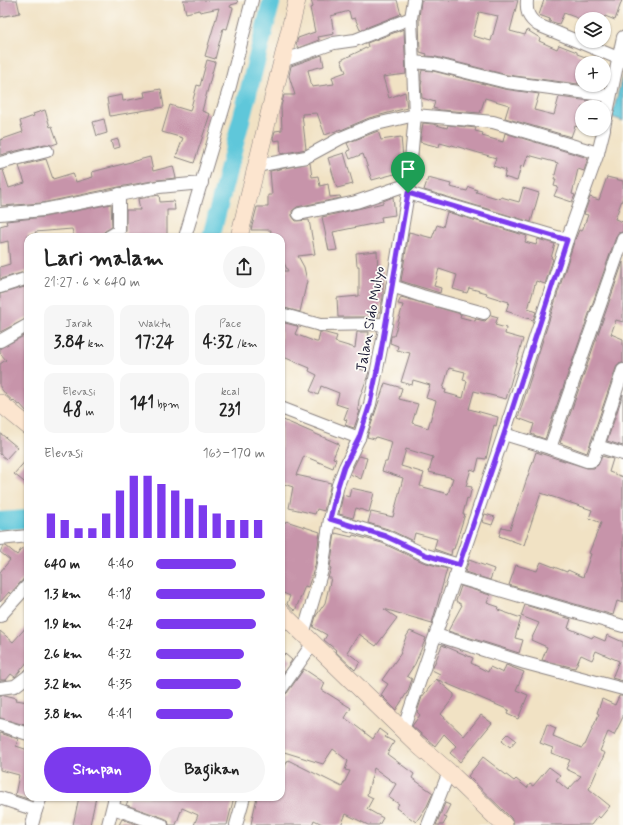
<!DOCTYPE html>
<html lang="id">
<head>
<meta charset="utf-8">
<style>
	body { margin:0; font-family:Mynerve,sans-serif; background:#f6f6f6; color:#222; height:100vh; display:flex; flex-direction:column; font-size:15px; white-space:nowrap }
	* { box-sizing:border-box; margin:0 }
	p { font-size:13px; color:#767676 }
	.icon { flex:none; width:22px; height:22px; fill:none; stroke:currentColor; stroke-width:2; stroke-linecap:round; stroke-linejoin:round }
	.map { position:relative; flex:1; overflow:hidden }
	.sheet { position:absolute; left:24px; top:233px; width:261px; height:568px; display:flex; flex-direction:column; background:#fff; border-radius:12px; box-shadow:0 1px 3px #0004 }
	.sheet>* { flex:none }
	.tools { position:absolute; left:575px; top:12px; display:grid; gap:8px }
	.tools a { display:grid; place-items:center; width:36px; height:36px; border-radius:50%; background:#fff; box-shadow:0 1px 3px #0004; font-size:20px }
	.pin { position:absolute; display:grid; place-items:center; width:34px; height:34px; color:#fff; margin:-41px -17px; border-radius:50% 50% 50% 0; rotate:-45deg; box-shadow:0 0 4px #0007 }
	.pin .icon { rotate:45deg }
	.round { display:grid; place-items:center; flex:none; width:42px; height:42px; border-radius:21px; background:#f6f6f6 }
	.headline { display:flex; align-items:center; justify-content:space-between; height:68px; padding:0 20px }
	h1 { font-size:22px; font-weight:700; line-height:30px }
	.figures { display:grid; grid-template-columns:repeat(3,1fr); gap:6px; height:68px; padding:4px 20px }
	.figures div { display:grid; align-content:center; border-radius:10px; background:#f6f6f6; text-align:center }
	.figures b { font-size:17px; font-weight:700 }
	.figures small { font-size:11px; font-weight:400 }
	.figures p { font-size:11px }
	.chart { height:112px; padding:8px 20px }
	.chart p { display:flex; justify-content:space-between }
	.chart svg { width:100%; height:72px; margin-top:4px; stroke:#7c3aed; stroke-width:6 }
	.action { display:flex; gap:8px; margin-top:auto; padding:8px 20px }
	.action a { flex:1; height:46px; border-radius:24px; background:#7c3aed; color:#fff; font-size:16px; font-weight:700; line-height:46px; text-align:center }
	.action a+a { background:#f6f6f6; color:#222 }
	ul { padding:0 20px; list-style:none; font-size:13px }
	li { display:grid; grid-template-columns:64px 48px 1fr; align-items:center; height:30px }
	li i { height:10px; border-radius:5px; background:#7c3aed }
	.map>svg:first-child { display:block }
	.water { fill:#5ec7da; stroke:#40748a }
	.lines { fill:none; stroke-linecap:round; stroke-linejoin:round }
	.river { stroke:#5ec7da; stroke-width:18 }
	.building { fill:#c794aa; fill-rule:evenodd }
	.street-casing { stroke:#8a8280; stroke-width:14 }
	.secondary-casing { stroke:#8a8280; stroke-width:18 }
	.street { stroke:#fff; stroke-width:12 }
	.secondary { stroke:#fce5cf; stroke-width:17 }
	.route-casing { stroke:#fff; stroke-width:8 }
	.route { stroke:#7c3aed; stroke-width:5 }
	.labels { text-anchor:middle; stroke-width:3.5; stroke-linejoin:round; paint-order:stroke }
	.street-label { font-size:15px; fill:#22223b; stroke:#fdfcf7 }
</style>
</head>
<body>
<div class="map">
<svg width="623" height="825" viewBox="0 0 623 825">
	<rect width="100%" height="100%" fill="#fdfcf7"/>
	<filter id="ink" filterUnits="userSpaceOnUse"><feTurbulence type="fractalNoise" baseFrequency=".025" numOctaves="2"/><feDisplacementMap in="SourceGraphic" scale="8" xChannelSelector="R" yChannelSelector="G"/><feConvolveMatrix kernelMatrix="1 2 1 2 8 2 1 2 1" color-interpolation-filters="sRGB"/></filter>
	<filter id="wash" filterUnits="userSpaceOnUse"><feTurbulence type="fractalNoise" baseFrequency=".012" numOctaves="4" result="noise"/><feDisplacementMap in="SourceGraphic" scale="16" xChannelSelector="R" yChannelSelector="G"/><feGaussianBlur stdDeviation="0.9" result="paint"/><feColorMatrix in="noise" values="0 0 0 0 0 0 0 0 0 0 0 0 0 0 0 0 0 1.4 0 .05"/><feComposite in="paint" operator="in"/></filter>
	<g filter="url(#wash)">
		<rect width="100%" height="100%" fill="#f1e2c4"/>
		<path class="water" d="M623 73V121L612 117Z"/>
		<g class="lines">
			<g class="river">
				<path d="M211 237 272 0"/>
				<path d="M0 521 28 519"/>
			</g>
		</g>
		<g id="blocks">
			<g class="building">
				<path d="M0 0H17L20 13 0 17Z"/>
				<path d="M183 0H237L238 3 231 5 230 7 233 8 227 29 223 28 215 59 205 56 219 8 200 12 199 10 186 13Z"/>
				<path d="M311 0H397L401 14 360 30 355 18 351 19 349 11 331 16 334 34 318 37 319 40 298 48 296 44 298 38 315 32 310 8 313 7Z"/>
				<path d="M421 0H518L510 31 525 35 527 30 540 38 539 41 557 49 559 45 577 52V54L599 62V63H582V75L578 84 507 75 436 57 426 56 427 54 420 52 419 18ZM479 12 498 16 491 41 473 36Z"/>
				<path d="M544 0H622L615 20 605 16 604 19H580L564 13 559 24 549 21 550 19 539 15Z"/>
				<path d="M404 29 406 74 383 77 389 98 405 92 407 108 369 118 341 130V129L325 135 317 113 302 114 306 149 281 154 280 140 274 141 273 138 275 131 282 130 281 106 284 95H295L289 76 291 66 322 55 324 66 308 70 312 87 334 84 332 77 346 72 341 60 368 47 367 43Z"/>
				<path d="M207 60 215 62 202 111 210 114 194 163 176 157 183 138 162 132 170 105 190 111 197 85 200 86Z"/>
				<path d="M422 70 433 71 504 89 539 94 534 110 554 115 559 97 590 101 588 107H582V128L575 126 571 137 505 118 509 105 485 98 480 113 440 110 433 108 435 102 422 98 421 85 422 81H421V75Z"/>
				<path d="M161 89 164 107 110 116 107 98 122 95 123 101 145 97 144 92Z"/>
				<path d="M45 110 50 127 52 126 58 143 52 145 45 144 0 155V140L23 132 20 121 34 116 33 114Z"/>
				<path d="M104 119 107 133 97 136 93 122Z"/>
				<path d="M423 123 433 124 447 128 448 125 476 128 475 131 483 133 482 136 503 142 505 133 588 158 584 171 578 169 572 194 575 195 572 202 554 196 558 187 554 186 556 179H554L558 163 528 155 524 167 521 166 517 181 504 177 506 170 493 166 496 158 452 145 451 146 440 143 439 147 420 142Z"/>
				<path d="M378 131 381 140 401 137 403 158 398 159 402 172 372 180 363 154 350 159 347 151 350 150 347 143Z"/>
				<path d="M118 139 120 147 113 149 111 141Z"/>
				<path d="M344 153 353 184 337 188 328 158Z"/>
				<path d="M150 157 153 171 173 166 176 178 158 180 119 187 42 203 1 206 0 170H3L9 188 25 183 19 166 46 159 53 179 73 173 76 182 93 177 92 172Z"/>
				<path d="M310 163 312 177 318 176 320 186 328 184 330 197 340 196 341 198 297 207 292 211V216L296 221 309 220 315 254 298 256 304 267 307 281 300 312 281 307V271H288L281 257V237H270L271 230H251L257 207H268V195H272L270 171Z"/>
				<path d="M607 177 623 181V197L615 219 623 222V232L618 233 616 237 545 439 531 434 534 424 518 418 574 242 579 230 582 231 588 215 584 214 590 197 599 200Z"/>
				<path d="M428 178 451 184 450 187 467 191 469 187 477 190 476 192 500 199 501 197 519 202 523 188 539 193 531 222 424 190Z"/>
				<path d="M159 195 160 202 174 201 175 210H167V237H123L126 231V210H140L138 199Z"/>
				<path d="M393 197 395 215 381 217 382 222 333 232 337 250 329 251 322 217 383 203V201Z"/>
				<path d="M111 204 112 227 105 231 102 234 96 235 97 237H74L72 229 35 232 36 234 28 235V271L0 279V267L10 264 8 241 0 243V226L7 224 6 221 44 217Z"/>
				<path d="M447 212 527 236 525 242 536 245 538 239 555 244 551 258 553 259 545 284 536 281 528 309 536 312 533 320 506 311 509 302 486 295 487 293 469 288 467 293 453 289 457 275 439 269 434 286 441 288 440 293 401 281 409 232 432 238 437 225 443 227Z"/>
				<path d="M377 251 378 269H383V297L382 303H381L380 312 378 311V317H338L337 298 359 296V266H357L356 253Z"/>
				<path d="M623 262V322L616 320 611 334 623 339V363L618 364 616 368 587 453 560 443Z"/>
				<path d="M28 286V318L0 332V294Z"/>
				<path d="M401 297 461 314 460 317 475 321 476 319 485 321 491 315 498 317 495 325 506 328 505 334 523 339 506 399 474 391 469 409 498 417 496 426 494 425 486 459 479 458 476 471 471 469 466 486 472 487 469 499 467 498 463 514H465L454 549H452L451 555 434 549 437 539 415 533 413 541 388 529 368 523 371 512 393 517 403 478 382 471 385 462H387L392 442 376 437 375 439 367 437 385 383 402 388 399 399 418 404 412 423 428 428 436 401 426 398 430 385 413 380 412 385 401 382 410 353 397 350 398 346 390 343 391 336H394L403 305 398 304ZM449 368 465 372 463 380 467 381 463 398 445 393 446 390 443 389ZM406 449 433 457 429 472 453 478 448 494 420 486 424 473 401 466Z"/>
				<path d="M281 322 297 326 298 327 295 334 316 342H318L320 332H322L337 336 335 342 355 348 357 332H369L367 349H363L360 369 369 372 359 400 358 410 360 411 354 428 345 425 347 420 344 419 348 408 336 404 339 393 321 386 318 395 310 391 317 375 309 371 310 368 281 356Z"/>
				<path d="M28 334V413L20 404 18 405 14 400 13 401 6 395 0 387V364L6 360 0 353V348Z"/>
				<path d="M623 394V446L607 441Z"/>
				<path d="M281 419 339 444 333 458 336 459 333 468 304 456 296 475 331 483 324 511 317 509 315 514 289 508 293 487 281 483Z"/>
				<path d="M0 433 17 447 6 459 0 454Z"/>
				<path d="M536 452 587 468H594L598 465 602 456 613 459 609 472 623 477V603L617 601 613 615 509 585 516 565 537 571 541 562 567 572 568 570 583 577 591 554 589 553 601 523 589 518 592 510 541 493 524 545 499 536 502 527 510 529Z"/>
				<path d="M359 456 367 458 361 479 350 474Z"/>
				<path d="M28 458V485L14 474Z"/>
				<path d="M351 488 374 493 369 512 356 508 353 518 339 514 343 495 349 497Z"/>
				<path d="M485 514 495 517 492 525 482 522Z"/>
				<path d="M281 521 285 523 286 521 320 532 315 566 308 587 305 586 295 611 287 604 290 596 281 592Z"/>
				<path d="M335 533 352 537 353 535 382 543 423 562 447 569 432 623 384 609 397 618 376 646 359 634 347 652 360 662 355 670 335 651 336 650 324 640 327 635 313 627 316 616 325 603 331 578H328L331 568H330Z"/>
				<path d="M3 546H6L17 555 22 548 28 553V574L10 594 9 592 0 602V572L10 560 0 552Z"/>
				<path d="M469 560 494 569 490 580 465 572Z"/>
				<path d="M461 586 490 595 487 603 499 607 498 610 521 618 515 638 523 640 519 653 448 631 462 605 456 601Z"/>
				<path d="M525 605 571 619 568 628 592 638 593 636 605 641 607 635 623 642V681L612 678 619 661 596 651 592 660 581 655 575 668 542 660 547 647 531 640 539 623 521 616Z"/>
				<path d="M28 625V661L15 677 11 674 6 680H0V631L13 642Z"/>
				<path d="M410 631 426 638 415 664 407 676 412 679 408 691 396 710 381 695 388 684 382 680 401 653H400L406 637Z"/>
				<path d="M442 645 473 658 471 663 488 672 490 667 503 673 506 665 524 672 516 690 528 695 518 719 507 714 509 710 436 679 454 694V697L441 714 464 736 481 715 492 723 460 762 450 753 456 746 444 734 435 746 412 726 420 715 417 712 422 697 440 674 432 670Z"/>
				<path d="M285 654 292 660 281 676V658Z"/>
				<path d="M304 669 325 683 322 690 351 708 345 718 356 726 373 739 379 729 387 735 385 737 394 742 387 754 414 774 412 778 433 793 427 806 416 822 396 808 399 804 388 797 396 784 374 768 367 795 373 798 367 809 383 818 379 825H368L346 814 341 825H324L314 820 312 825H257L251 824 257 797H281V775L288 760 342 787 350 771 345 770 348 761 333 749 323 764 281 751V696L287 693Z"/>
				<path d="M0 695H5L17 698 16 700 28 702V726L0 718Z"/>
				<path d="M619 696H623V717L614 735 608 732 600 751 605 753 589 789 610 806 600 818 598 816 591 825H514L511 818 468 776 483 757 514 781 516 779 527 788 530 784 533 786 549 767 560 775 556 780 568 790 581 776 566 769 570 760 551 753 553 748 540 743 547 724 556 728 553 736 582 748 584 745H585L599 714 597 713 602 699 615 705Z"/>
				<path d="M0 733 18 739 16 746 28 750V799L15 795 19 775 0 770Z"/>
				<path d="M508 734 516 740 510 747 502 740Z"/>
				<path d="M79 797H96L90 825H73Z"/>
				<path d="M130 797H234L227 825H194L198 815 182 808 176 825H169L168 820 164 818 126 805Z"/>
				<path d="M445 803 450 805 444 817 447 818 443 825H436Z"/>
				<path d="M122 819 139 825H119Z"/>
			</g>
		</g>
	</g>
	<g filter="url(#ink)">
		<use href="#blocks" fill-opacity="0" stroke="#8a8280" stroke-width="1"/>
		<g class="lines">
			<defs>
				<g id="street">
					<path d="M527 0C526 12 528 18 538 25L618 58"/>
					<path d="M282 61 334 43 355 40 411 18"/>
					<path d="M413 62 434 64 506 82 610 96"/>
					<path d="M604 127 623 37"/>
					<path d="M0 163 47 151"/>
					<path d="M256 166 306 157 341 138 372 125 415 115 493 122 598 153"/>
					<path d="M408 193 567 240"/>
					<path d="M0 214 43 210 159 187 202 183"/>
					<path d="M299 214 356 202 409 184"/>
					<path d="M109 237 119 231V194"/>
					<path d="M185 237 230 86 252 0"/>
					<path d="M392 286 422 296 484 313"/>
					<path d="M0 287 28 278"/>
					<path d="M281 314 320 325 386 324"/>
					<path d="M0 341 28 325"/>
					<path d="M281 408 359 438"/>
					<path d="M504 434 550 448 623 239"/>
					<path d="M597 446 623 454"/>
					<path d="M550 448 587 461H591L593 460 623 370"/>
					<path d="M330 519 385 536 426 555 459 565"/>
					<path d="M0 539 28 536"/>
					<path d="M455 577 623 626"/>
					<path d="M0 616 28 585"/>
					<path d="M303 634 322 570 330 519 338 485 345 467 359 438 370 404 386 324 408 193 415 115 411 18 414 0"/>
					<path d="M436 635 525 663 623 689"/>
					<path d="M0 688 15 686 28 676"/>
					<path d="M281 689 313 643"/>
					<path d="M0 725 28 734"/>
					<path d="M403 730 504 434 567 240 598 153 604 129"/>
					<path d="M0 798 36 810"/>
					<path d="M113 808 162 825"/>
					<path d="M32 825 36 810 41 797"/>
					<path d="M108 825 115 797"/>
					<path d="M236 825 244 797"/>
					<path d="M428 825 449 772"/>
				</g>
				<g id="secondary">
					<path d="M239 237 297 0"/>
					<path d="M0 403 28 426"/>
					<path d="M281 612 418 745 449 772 504 825"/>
				</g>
			</defs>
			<use href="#street" class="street-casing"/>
			<use href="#secondary" class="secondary-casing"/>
			<use href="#street" class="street"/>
			<use href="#secondary" class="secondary"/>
		</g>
	</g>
	<g class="lines" filter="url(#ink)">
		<defs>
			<path id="route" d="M408 193 567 240 504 434 459 565 426 555 385 536 330 519 338 486 344 467 359 438 370 404 380 357Z"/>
		</defs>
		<use href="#route" class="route-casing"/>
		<use href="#route" class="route"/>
	</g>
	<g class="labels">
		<g class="street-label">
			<text transform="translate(370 319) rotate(-80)" y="5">Jalan Sido Mulyo</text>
		</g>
	</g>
</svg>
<div class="tools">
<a><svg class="icon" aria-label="layers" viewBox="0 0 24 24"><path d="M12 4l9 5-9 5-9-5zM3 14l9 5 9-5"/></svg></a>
<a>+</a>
<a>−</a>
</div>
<div class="pin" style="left:408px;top:193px;background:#1e9e55"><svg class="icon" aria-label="arrive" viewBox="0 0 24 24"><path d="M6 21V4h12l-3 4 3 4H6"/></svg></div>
<section class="sheet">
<div class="headline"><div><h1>Lari malam</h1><p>21:27 · 6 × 640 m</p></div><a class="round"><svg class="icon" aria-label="share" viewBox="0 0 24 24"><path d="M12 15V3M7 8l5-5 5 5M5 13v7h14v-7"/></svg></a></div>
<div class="figures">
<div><p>Jarak</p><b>3.84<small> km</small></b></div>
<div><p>Waktu</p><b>17:24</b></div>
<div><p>Pace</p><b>4:32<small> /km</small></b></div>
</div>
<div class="figures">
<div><p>Elevasi</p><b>48<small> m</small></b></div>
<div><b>141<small> bpm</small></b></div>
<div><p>kcal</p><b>231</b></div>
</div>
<div class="chart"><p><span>Elevasi</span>163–170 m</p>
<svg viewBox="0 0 160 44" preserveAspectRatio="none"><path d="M5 44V29M15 44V33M25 44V38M35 44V38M45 44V29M55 44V15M65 44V6M75 44V6M85 44V11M95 44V15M105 44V20M115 44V24M125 44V29M135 44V33M145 44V33M155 44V33"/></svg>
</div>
<ul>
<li><b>640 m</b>4:40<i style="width:73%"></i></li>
<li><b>1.3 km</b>4:18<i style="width:100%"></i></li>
<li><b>1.9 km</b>4:24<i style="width:92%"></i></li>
<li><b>2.6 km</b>4:32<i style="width:81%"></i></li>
<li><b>3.2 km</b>4:35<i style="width:78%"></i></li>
<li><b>3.8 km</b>4:41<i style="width:71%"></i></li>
</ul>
<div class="action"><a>Simpan</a><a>Bagikan</a></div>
</section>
</div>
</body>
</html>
